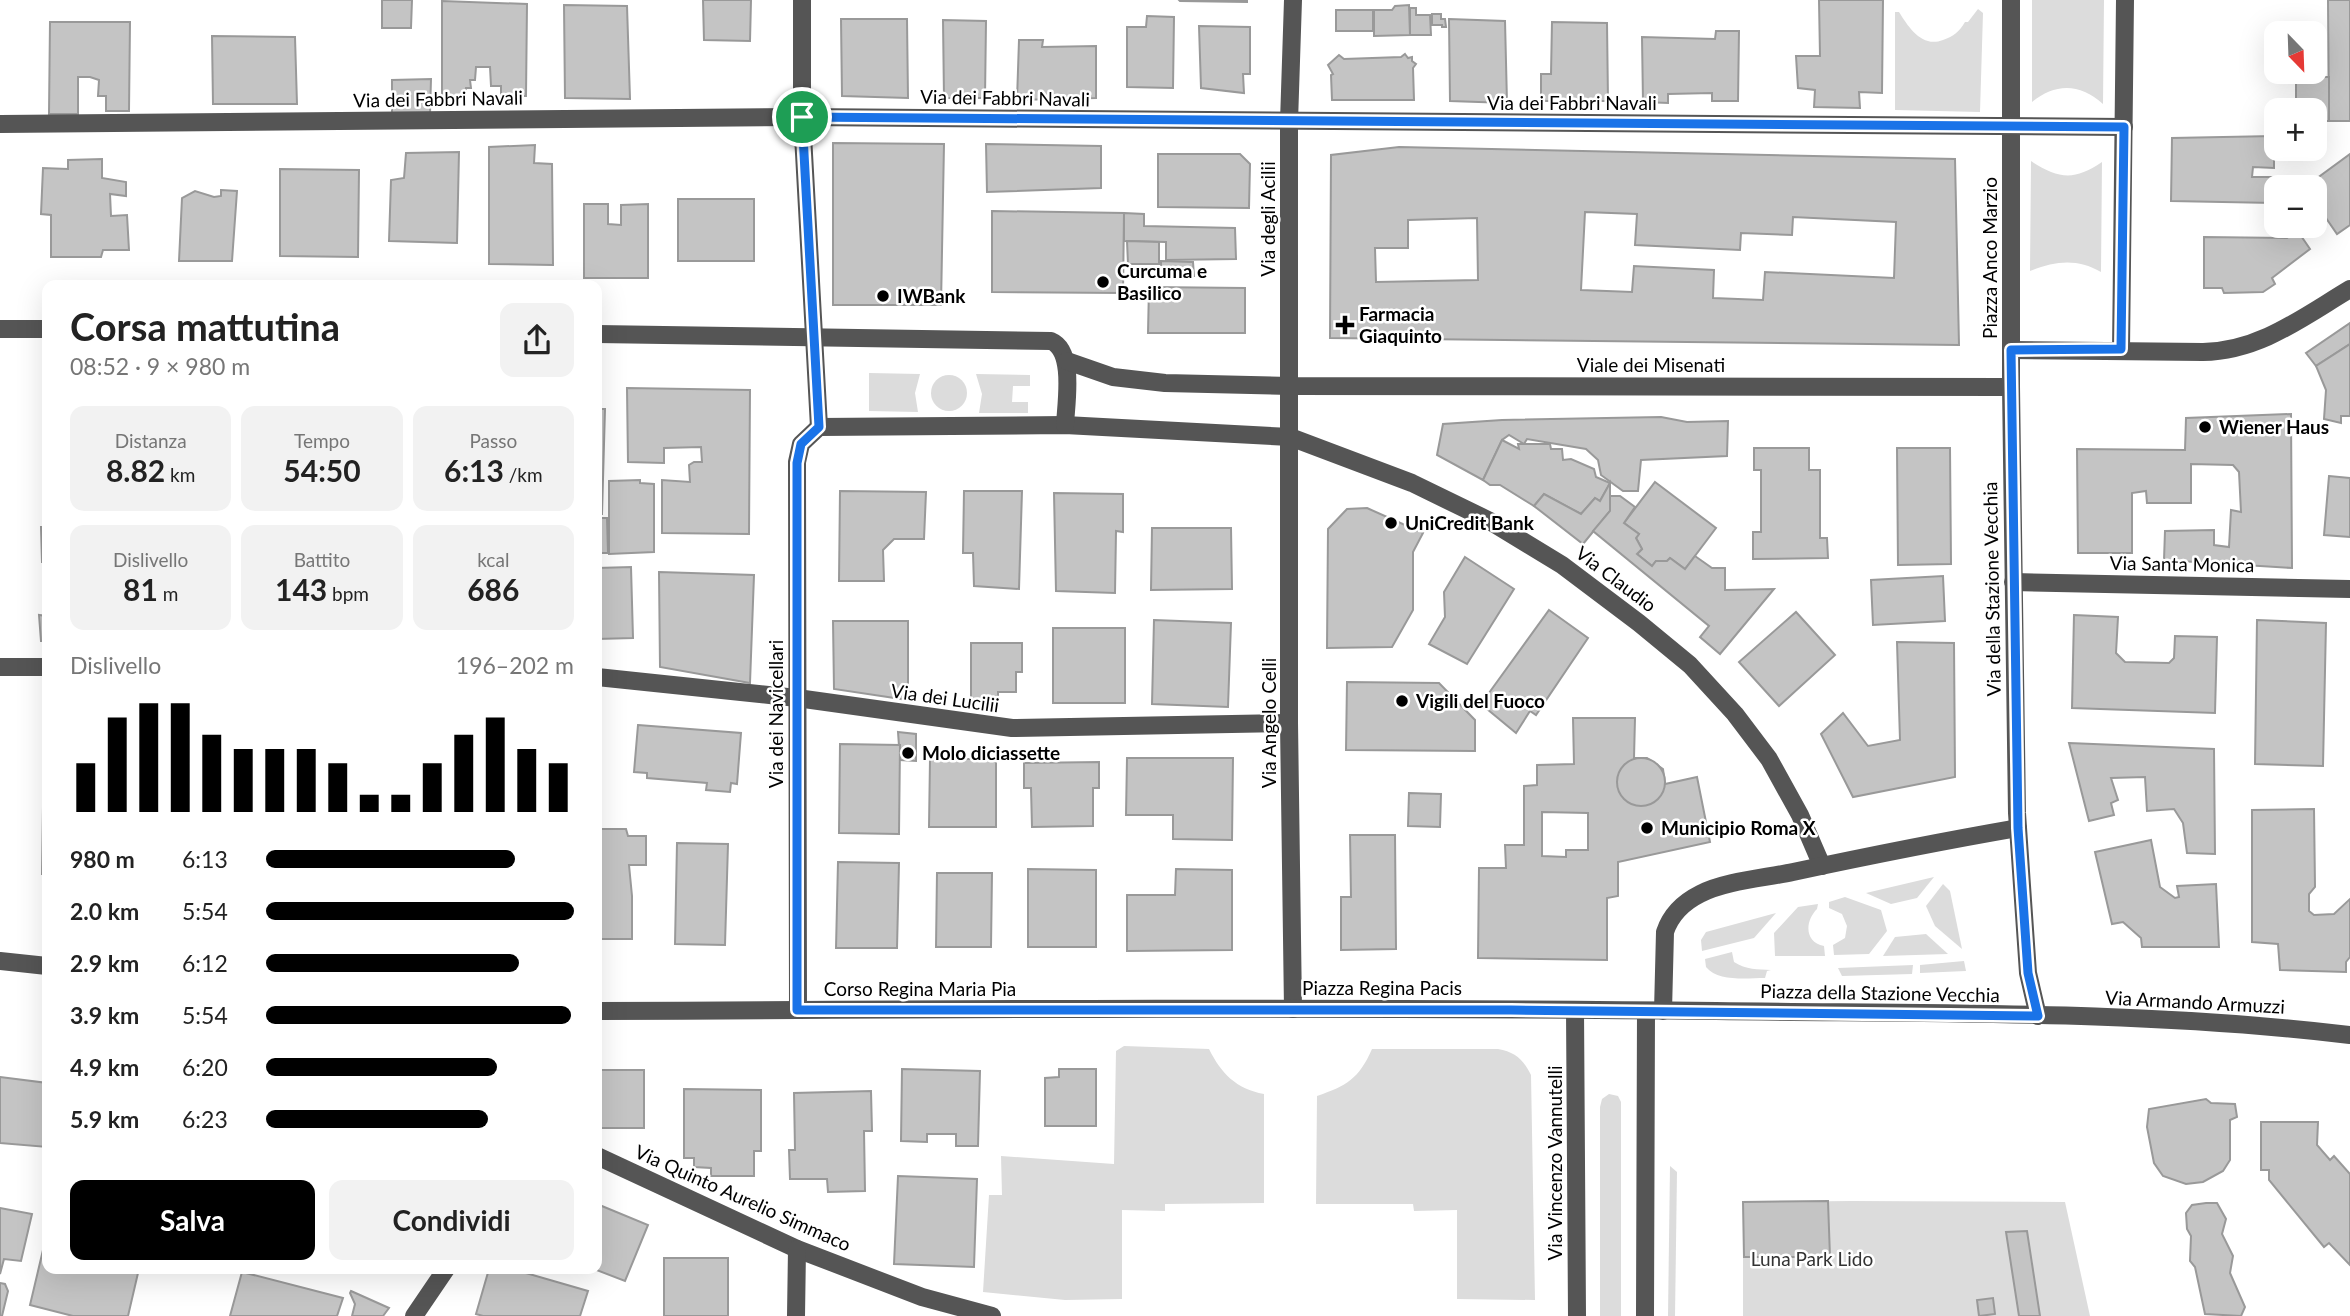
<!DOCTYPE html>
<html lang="it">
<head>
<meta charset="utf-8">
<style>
	body { margin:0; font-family:Lato,sans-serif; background:#f2f2f2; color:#222; height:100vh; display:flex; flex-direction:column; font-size:26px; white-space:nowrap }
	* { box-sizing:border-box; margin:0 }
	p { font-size:23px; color:#767676 }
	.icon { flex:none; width:38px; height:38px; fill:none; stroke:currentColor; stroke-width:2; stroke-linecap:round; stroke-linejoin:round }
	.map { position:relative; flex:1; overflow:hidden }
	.side { position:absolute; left:42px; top:280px; width:560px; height:994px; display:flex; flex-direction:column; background:#fff; border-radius:14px; box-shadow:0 7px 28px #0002 }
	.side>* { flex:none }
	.needle { width:46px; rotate:157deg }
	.controls { position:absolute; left:2264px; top:21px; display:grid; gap:14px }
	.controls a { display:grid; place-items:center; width:63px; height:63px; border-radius:14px; background:#fff; box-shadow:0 7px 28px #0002; font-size:35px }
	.pin { position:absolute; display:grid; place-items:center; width:60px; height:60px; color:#fff; margin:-30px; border:4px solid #fff; border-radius:50%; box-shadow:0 2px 7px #0007 }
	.round { display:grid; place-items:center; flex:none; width:74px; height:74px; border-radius:14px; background:#f2f2f2 }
	.overview { display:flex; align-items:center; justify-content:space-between; height:119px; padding:0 28px }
	h1 { font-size:38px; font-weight:700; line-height:52px }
	.stats { display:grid; grid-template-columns:repeat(3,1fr); gap:10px; height:119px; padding:7px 28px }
	.stats div { display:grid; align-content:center; border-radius:14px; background:#f2f2f2; text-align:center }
	.stats b { font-size:30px; font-weight:700 }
	.stats small { font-size:19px; font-weight:400 }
	.stats p { font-size:19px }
	.chart { height:196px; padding:14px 28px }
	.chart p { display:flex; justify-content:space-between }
	.chart svg { width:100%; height:126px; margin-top:7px; stroke:#000; stroke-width:6 }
	.primary-button { display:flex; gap:14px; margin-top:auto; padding:14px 28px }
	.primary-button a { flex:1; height:80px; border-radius:14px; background:#000; color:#fff; font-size:28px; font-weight:700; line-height:80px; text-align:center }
	.primary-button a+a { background:#f2f2f2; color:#222 }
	ul { padding:0 28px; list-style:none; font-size:23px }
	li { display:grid; grid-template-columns:112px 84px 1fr; align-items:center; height:52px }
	li i { height:18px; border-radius:9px; background:#000 }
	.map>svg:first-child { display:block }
	.green { fill:#dcdcdc }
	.building { fill:#c4c4c4; stroke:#999; stroke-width:2; fill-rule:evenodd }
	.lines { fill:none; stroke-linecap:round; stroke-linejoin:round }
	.minor { stroke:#555; stroke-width:18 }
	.route-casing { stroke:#fff; stroke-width:14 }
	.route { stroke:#1a73e8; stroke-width:9 }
	.poi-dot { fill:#000; stroke:#fff; stroke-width:2.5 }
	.labels { text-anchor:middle; stroke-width:5; stroke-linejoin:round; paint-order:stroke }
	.street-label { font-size:19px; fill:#000; stroke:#fff }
	.poi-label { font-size:19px; font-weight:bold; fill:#000; stroke:#fff; text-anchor:start }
	.park-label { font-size:19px; fill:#333; stroke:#fff }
</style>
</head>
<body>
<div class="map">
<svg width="2350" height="1316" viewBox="0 0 2350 1316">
	<rect width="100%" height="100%" fill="#fff"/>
	<g class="green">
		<path d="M2032 0H2104L2103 104C2080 83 2055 83 2032 102Z"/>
		<path d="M1978 9 1983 13 1980 112 1895 110V12H1899C1909 28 1922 48 1943 40 1954 36 1959 32 1965 22H1968Z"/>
		<path d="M2031 161C2059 179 2074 181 2102 162L2101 272C2077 258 2055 261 2030 271Z"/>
		<path d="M869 373 920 374 915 393 918 412 869 411Z"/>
		<path d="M976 374 1030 375V386H1013L1012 402H1028V413H979L982 394Z"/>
		<circle cx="949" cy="393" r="18"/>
		<path d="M1934 877 1917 898 1891 904 1866 893Z"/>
		<path d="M1943 884 1950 891 1962 949 1935 926 1926 906Z"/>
		<path d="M1845 897 1881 910 1887 931 1869 954 1834 955 1833 945 1845 938 1847 926 1842 914 1829 908V902Z"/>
		<path d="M1818 904 1817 909C1805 921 1804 942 1824 946L1825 956H1775L1774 933 1798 907Z"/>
		<path d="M1776 913 1754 938 1702 951 1701 940 1706 932Z"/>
		<path d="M1926 934 1948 954 1883 956 1895 937Z"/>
		<path d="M1732 952 1734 962C1746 970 1758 969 1771 970L1767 971 1765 978C1747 978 1718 982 1706 967L1705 959Z"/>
		<path d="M1964 961 1966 971 1920 973V965Z"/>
		<path d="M1913 965 1912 974 1842 976 1838 968Z"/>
		<path d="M1124 1046 1209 1049C1221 1073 1236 1089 1264 1094V1203L1165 1204V1211L1122 1210V1299L1065 1300 983 1292 989 1195H1002L1001 1156 1114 1164 1116 1051Z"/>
		<path d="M1372 1049H1498C1515 1052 1523 1059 1531 1075L1535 1300 1457 1299V1210L1414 1211 1413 1204H1316L1317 1096C1346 1086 1359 1079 1372 1049Z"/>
		<path d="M1609 1094 1618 1096 1621 1102V1316H1600V1107L1602 1099Z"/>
		<path d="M1670 1166 1677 1172 1675 1316H1668Z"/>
		<path d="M1851 1201 2065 1202 2090 1316H1743V1202Z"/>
	</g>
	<g class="building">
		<path d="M382 0H412L411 28H382Z"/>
		<path d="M703 0H751L750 41 704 40Z"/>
		<path d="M1179 0H1247V2L1180 1Z"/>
		<path d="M1819 0H1883L1882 93 1859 92 1860 108 1814 107 1815 90 1798 88 1796 56H1820Z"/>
		<path d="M2328 0H2350V121H2329Z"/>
		<path d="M442 1 527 4 526 96H501V86H491L490 67H476L475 80H470L471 88H466L465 96H442Z"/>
		<path d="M564 5 627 6 630 99 565 98Z"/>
		<path d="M1409 5 1410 35 1374 36V10H1392L1395 6Z"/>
		<path d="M1410 8H1416V15H1430L1431 35H1410Z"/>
		<rect x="1336" y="10" width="37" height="21"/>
		<path d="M1432 14H1441V19H1445L1446 27H1442V25H1432Z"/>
		<path d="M1147 16 1174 17 1173 88 1127 87V27H1146Z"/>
		<path d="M841 19H907L908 98 842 96Z"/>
		<path d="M1449 19 1505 21 1507 103 1450 101Z"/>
		<path d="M943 20 986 21 985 98H944Z"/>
		<path d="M50 22H130L129 111H106V96H98L99 80 90 77H78V114H49Z"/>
		<path d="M1552 22 1607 23 1608 101H1541V74H1551Z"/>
		<path d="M1199 26 1250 27V74H1243L1244 93 1201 88Z"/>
		<path d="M1716 31H1739L1738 101H1712V93L1668 94V103L1643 102 1642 37 1715 39Z"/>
		<path d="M212 36 295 37 297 104H213Z"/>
		<path d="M1019 40H1043L1042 47 1096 46V98L1017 100Z"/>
		<path d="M1405 54 1408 58 1412 57V61L1416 64 1413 68 1414 100H1332L1331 75 1333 74 1328 65 1339 55 1344 59 1401 57Z"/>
		<path d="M2296 77H2329V121H2315V110H2296Z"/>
		<path d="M431 79 430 114H392V80Z"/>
		<path d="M2274 136V168L2253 167 2252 177H2274V203L2171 201 2172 138Z"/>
		<path d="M833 143 944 144 941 305H833Z"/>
		<path d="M986 144 1101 146V188L987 192Z"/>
		<path d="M535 145 534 163 552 164 553 265 489 264V147Z"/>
		<path d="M1399 147 1955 159 1959 345 1330 338 1331 155ZM1585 212 1637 214 1635 245 1740 250 1741 233 1792 235 1793 217 1896 222 1894 278 1765 272 1763 300 1713 298 1714 270 1634 266 1632 292 1581 290ZM1477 218 1478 280 1376 282 1375 248H1408V220Z"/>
		<path d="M459 152 457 243 389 241 391 180 404 178 406 153Z"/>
		<path d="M1158 154H1240L1250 164 1249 208 1158 207Z"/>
		<path d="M2350 154V225L2337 234 2315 202V187H2305Z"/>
		<path d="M102 159V178L126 182V196L110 194 111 216 127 215 129 250H103L101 257H51V215L41 214 43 168 68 169V160Z"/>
		<path d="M280 169 359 170 358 257 280 256Z"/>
		<path d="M221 190 237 191 232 261H179L182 198 195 191 214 197 221 196Z"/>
		<rect x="678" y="199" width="76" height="62"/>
		<path d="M584 204H608V224L621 225V205L648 204V278H584Z"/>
		<path d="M992 211 1124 213 1123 293 992 292Z"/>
		<path d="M1124 213 1144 214V226L1235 228 1236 259 1166 260V242L1124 241Z"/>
		<path d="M2297 230 2310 249 2272 278 2275 284 2263 292 2224 293 2222 288H2204V237L2287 238Z"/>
		<path d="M1127 241 1159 242V264H1128Z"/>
		<path d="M1161 261 1193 262 1194 276H1161Z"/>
		<path d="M1149 287 1245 288V333H1148Z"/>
		<path d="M2350 323V344L2316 366 2306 353Z"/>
		<path d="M2350 344V416H2341V423L2324 419 2326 390 2316 366Z"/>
		<path d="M627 388 750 390 749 534 662 533V480L690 482 689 465 694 462H702L701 447 664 448V463L628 462Z"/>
		<path d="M46 406H47V473H44Z"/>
		<path d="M597 409H605L602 514H597Z"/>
		<path d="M2291 414 2292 568 2164 560 2165 531 2214 530V545L2229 547 2231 510 2241 512 2239 472 2233 465 2191 464V503H2147L2146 491 2132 493V553H2078L2077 449 2185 450 2186 418Z"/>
		<path d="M1661 417 1687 422 1728 421 1727 456 1641 460 1638 491H1623L1601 475 1598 460 1586 449 1527 439 1524 444 1509 435 1502 440 1483 480 1437 455 1443 424 1502 420Z"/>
		<path d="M1502 440 1519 449 1518 444H1550L1551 449H1562L1563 460 1571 459 1594 469 1596 477 1610 483 1600 501 1595 498 1581 514 1544 494 1534 506 1500 485H1490L1483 480Z"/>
		<path d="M1754 448H1809V470H1820V538H1827L1828 558 1753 559V532H1761V470H1754Z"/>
		<path d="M1897 448H1950L1951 564 1898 565Z"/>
		<path d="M2329 476 2350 478V537L2324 535Z"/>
		<path d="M640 480V483L654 484V552L609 554V481Z"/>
		<path d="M1655 482 1716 528 1685 569 1670 558 1667 561H1656L1652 566 1637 554 1642 549 1636 538 1639 534 1624 523Z"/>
		<path d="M1610 483V511L1583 544 1534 506 1544 494 1581 514 1595 498 1600 501Z"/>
		<path d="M840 491 926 492 924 539H894L883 550 884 581H839Z"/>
		<path d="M964 491H1022L1019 589 974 586 973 553H963Z"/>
		<path d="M1054 493 1123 494V532L1116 531 1115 593 1056 591Z"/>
		<path d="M1610 496H1620L1635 507 1624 523 1639 534 1636 538 1642 549 1637 554 1652 566 1656 561H1667L1670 558 1685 569 1695 556 1712 568H1725V590L1774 589 1720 654 1700 637 1709 626 1593 531 1610 511Z"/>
		<path d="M1367 508 1423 533 1413 552V610L1392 647 1327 648 1328 529 1347 509Z"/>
		<path d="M597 518H607L608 553H597Z"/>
		<path d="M41 527H47V562H42Z"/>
		<path d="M1152 528H1231L1232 589 1151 590Z"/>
		<path d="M1465 557 1514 589 1467 664 1429 644 1445 617 1444 592Z"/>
		<path d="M631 567 633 638 597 639V568Z"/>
		<path d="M659 572 754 575 750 683 660 667Z"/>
		<path d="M1943 576 1945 621 1873 625 1871 580Z"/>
		<path d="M47 598V641H41L39 615 47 616Z"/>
		<path d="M1549 610 1588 638 1536 715 1530 711 1516 733 1481 704Z"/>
		<path d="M1796 612 1835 655 1779 706 1739 662Z"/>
		<path d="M2074 615 2118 617 2116 653 2125 662 2169 663 2174 658 2175 636 2217 637 2215 713 2072 708Z"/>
		<path d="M1154 620 1231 623 1228 707 1152 704Z"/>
		<path d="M2257 620 2326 623 2323 766 2255 764Z"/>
		<path d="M833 621H908V700L834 689Z"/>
		<rect x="1053" y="628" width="72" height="75"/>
		<path d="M1897 642 1954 643 1955 777 1853 797 1821 734 1843 713 1868 746 1900 740Z"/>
		<path d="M971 643H1022V672H1016V692H998V699H971Z"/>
		<path d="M1347 682 1439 683 1475 720V751L1346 750Z"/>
		<path d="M47 710V774H43V715Z"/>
		<path d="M1573 718H1635L1634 758H1647L1663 769 1665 784 1697 777 1710 842 1618 862V896L1607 898V960L1478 958 1479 868H1506L1505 845H1524V786L1537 785V765L1574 764ZM1542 812 1588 813V850H1566V857L1542 856Z"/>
		<path d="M638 725 741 733 737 784 731 783 730 792 706 790 707 783 647 778V773L634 772Z"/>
		<path d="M898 732 916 734V761L900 760Z"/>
		<path d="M2069 743 2214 749 2215 854 2187 853 2183 823 2174 809 2147 811 2145 777 2111 778 2118 800 2111 803 2114 815 2089 821Z"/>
		<path d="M840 744 900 745 899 834 839 833Z"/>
		<path d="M1127 758H1233L1232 840 1173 839V815H1126Z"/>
		<circle cx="1641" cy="782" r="24"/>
		<path d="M930 759H996V827H929Z"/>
		<path d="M1099 762V788H1093V826L1032 827 1031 788H1024V763Z"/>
		<path d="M1409 793 1441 794 1440 827 1408 826Z"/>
		<path d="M43 807H47V874H42Z"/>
		<path d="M2314 809 2315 887 2309 894V911L2314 915 2334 914 2350 899V957L2346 962V972L2280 970 2278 944 2252 942V810Z"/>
		<path d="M597 829H626L628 836H646V865H629L632 896V939H597Z"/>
		<path d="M1350 835H1395L1396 949 1341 950V897H1351Z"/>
		<path d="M2151 840 2160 887 2175 898 2179 897 2177 886 2216 884 2219 947H2142L2141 938 2123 922 2112 924 2095 852Z"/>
		<path d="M677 843 728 844 725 945 675 944Z"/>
		<path d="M838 862 899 863 897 948H836Z"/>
		<path d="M1028 869 1096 870V947H1028Z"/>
		<path d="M1176 869 1232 870V950L1127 951V895H1175Z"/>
		<path d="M937 873H992L991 947H936Z"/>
		<path d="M902 1069 980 1071 978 1146H956V1134H927V1142L901 1141Z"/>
		<path d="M1059 1069H1096V1126H1045V1078L1059 1077Z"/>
		<rect x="597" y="1070" width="47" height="58"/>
		<path d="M0 1077 47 1083V1147L0 1143Z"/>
		<path d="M684 1089 761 1090V1151H754V1176H711V1168L694 1167V1158H684Z"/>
		<path d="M871 1091 872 1131H864L865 1191 828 1192 827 1179H790L789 1150H795L794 1093Z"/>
		<path d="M2206 1099 2211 1103 2235 1104 2237 1117 2230 1120V1160L2223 1171 2203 1182 2186 1184 2163 1176 2154 1163 2147 1127 2149 1109Z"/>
		<path d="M2261 1122H2318L2317 1145 2330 1160 2334 1156 2350 1174V1265L2329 1243 2324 1247 2269 1180V1170H2261Z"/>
		<path d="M898 1176 977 1179 974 1267 894 1264Z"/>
		<path d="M1828 1201 1830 1257H1744L1743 1202Z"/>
		<path d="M2206 1203H2217L2226 1219 2222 1234 2233 1256 2230 1273 2245 1307 2241 1316 2205 1314 2195 1267 2190 1261 2191 1236 2187 1229 2186 1213 2192 1205Z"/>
		<path d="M597 1204 648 1225 625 1281 594 1269H597Z"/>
		<path d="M0 1208 32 1214 21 1261 4 1259 0 1274Z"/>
		<path d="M2027 1231 2040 1316H2019L2006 1232Z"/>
		<path d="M43 1250 47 1251V1269H122L138 1273 128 1316H73L30 1305Z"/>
		<rect x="664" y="1258" width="64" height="58"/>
		<path d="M489 1269H512L588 1291 580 1316H483L476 1314Z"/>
		<path d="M242 1272 343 1298 337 1316H230Z"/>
		<path d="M0 1283 5 1284 8 1291 2 1316H0Z"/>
		<path d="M351 1291 389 1308 383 1316H352L355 1304 350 1293Z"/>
		<path d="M1993 1298 1995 1314 1979 1316 1977 1300Z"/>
	</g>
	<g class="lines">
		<g class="minor">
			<path d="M802 0V117L819 427 1065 425 1290 437 1412 483 1488 520 1562 565 1639 623 1690 665 1735 714 1769 759 1800 815 1822 866"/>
			<path d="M2011 0V387L2017 813 2028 973 2038 1016"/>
			<path d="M0 124 802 117 2124 127"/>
			<path d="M0 329H47"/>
			<path d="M597 334 1051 341C1075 351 1066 403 1065 425"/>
			<path d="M2011 350 2203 352C2260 351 2303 317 2350 289"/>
			<path d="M2121 350 2125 0"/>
			<path d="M1067 361 1113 377 1165 383 1290 386 2011 387"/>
			<path d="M2013 582 2350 589"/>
			<path d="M0 667H47"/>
			<path d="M597 677 797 698 1012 728 1289 723"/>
			<path d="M0 961 47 966"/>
			<path d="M1293 1009 1289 723V122L1293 0"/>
			<path d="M798 1010 797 462 801 444 819 427"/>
			<path d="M1575 1010 1577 1316"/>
			<path d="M597 1011C970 1009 1343 1007 1716 1011 1927 1014 2140 1010 2350 1035"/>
			<path d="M1663 1011 1665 932C1671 914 1684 902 1700 894 1725 881 1765 878 1793 872 1868 856 1943 841 2018 828"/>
			<path d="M597 1156 797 1249 922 1297 992 1316"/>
			<path d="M414 1316 446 1269"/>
			<path d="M796 1316 797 1249"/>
			<path d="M1645 1316 1646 1011"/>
		</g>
	</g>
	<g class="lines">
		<defs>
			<path id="route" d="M802 117 2124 127 2121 349 2011 350 2018 828 2028 973 2038 1016 1511 1010H797V463L801 444 819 427Z"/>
		</defs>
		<use href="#route" class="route-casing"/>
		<use href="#route" class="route"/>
	</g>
	<g class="poi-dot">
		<circle cx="1103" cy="282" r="7"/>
		<circle cx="883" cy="296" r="7"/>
		<path d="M1341.5 314.5h7v7h7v7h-7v7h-7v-7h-7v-7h7z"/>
		<circle cx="2205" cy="427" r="7"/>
		<circle cx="1391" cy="523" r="7"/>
		<circle cx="1402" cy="701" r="7"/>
		<circle cx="908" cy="753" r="7"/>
		<circle cx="1647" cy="828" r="7"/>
	</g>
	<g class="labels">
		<g class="street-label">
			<text transform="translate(1005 98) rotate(1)" y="7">Via dei Fabbri Navali</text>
			<text transform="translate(438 99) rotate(-1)" y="7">Via dei Fabbri Navali</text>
			<text x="1572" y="110">Via dei Fabbri Navali</text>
			<text transform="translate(1268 219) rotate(-90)" y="7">Via degli Acilii</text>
			<text transform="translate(1990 258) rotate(-90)" y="7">Piazza Anco Marzio</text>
			<text x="1651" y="372">Viale dei Misenati</text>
			<text transform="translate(2182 564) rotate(1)" y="7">Via Santa Monica</text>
			<text transform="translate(1616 579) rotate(37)" y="7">Via Claudio</text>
			<text transform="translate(1992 589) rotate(-91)" y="7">Via della Stazione Vecchia</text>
			<text transform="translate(945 698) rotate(8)" y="7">Via dei Lucilii</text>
			<text transform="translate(776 714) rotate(-90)" y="7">Via dei Navicellari</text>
			<text transform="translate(1269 723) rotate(-90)" y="7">Via Angelo Celli</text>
			<text x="1382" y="995">Piazza Regina Pacis</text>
			<text x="920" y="996">Corso Regina Maria Pia</text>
			<text transform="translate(1880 993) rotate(1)" y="7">Piazza della Stazione Vecchia</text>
			<text transform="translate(2195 1002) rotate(3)" y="7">Via Armando Armuzzi</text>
			<text transform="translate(1555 1163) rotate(-90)" y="7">Via Vincenzo Vannutelli</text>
			<text transform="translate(743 1198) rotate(24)" y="7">Via Quinto Aurelio Simmaco</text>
		</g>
		<g class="poi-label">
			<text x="1117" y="278">Curcuma e<tspan x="1117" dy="22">Basilico</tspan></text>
			<text x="897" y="303">IWBank</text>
			<text x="1359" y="321">Farmacia<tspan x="1359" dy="22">Giaquinto</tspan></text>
			<text x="2219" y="434">Wiener Haus</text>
			<text x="1405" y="530">UniCredit Bank</text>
			<text x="1416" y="708">Vigili del Fuoco</text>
			<text x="922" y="760">Molo diciassette</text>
			<text x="1661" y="835">Municipio Roma X</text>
		</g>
		<g class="park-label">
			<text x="1812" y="1266">Luna Park Lido</text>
		</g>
	</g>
</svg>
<div class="controls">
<a><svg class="needle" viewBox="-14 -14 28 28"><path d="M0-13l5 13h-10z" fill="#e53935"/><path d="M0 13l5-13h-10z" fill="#767676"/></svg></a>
<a>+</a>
<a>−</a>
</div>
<div class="pin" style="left:802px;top:117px;background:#1e9e55"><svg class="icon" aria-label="arrive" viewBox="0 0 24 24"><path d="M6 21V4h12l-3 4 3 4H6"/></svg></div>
<section class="side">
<div class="overview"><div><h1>Corsa mattutina</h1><p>08:52 · 9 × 980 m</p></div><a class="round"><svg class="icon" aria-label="share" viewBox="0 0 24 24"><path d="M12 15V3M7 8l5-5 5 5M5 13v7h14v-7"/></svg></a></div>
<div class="stats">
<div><p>Distanza</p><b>8.82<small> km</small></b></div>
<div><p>Tempo</p><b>54:50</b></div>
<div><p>Passo</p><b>6:13<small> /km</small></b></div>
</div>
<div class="stats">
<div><p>Dislivello</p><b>81<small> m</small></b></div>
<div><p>Battito</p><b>143<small> bpm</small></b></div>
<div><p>kcal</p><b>686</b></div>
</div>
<div class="chart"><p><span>Dislivello</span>196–202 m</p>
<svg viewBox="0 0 160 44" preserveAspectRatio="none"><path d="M5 44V27M15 44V11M25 44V6M35 44V6M45 44V17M55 44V22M65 44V22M75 44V22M85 44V27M95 44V38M105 44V38M115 44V27M125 44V17M135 44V11M145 44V22M155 44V27"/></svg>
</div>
<ul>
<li><b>980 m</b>6:13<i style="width:81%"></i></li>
<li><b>2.0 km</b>5:54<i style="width:100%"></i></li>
<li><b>2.9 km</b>6:12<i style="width:82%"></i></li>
<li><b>3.9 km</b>5:54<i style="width:99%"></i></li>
<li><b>4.9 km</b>6:20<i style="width:75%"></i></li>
<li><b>5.9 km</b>6:23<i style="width:72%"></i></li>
</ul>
<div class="primary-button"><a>Salva</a><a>Condividi</a></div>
</section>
</div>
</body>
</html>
